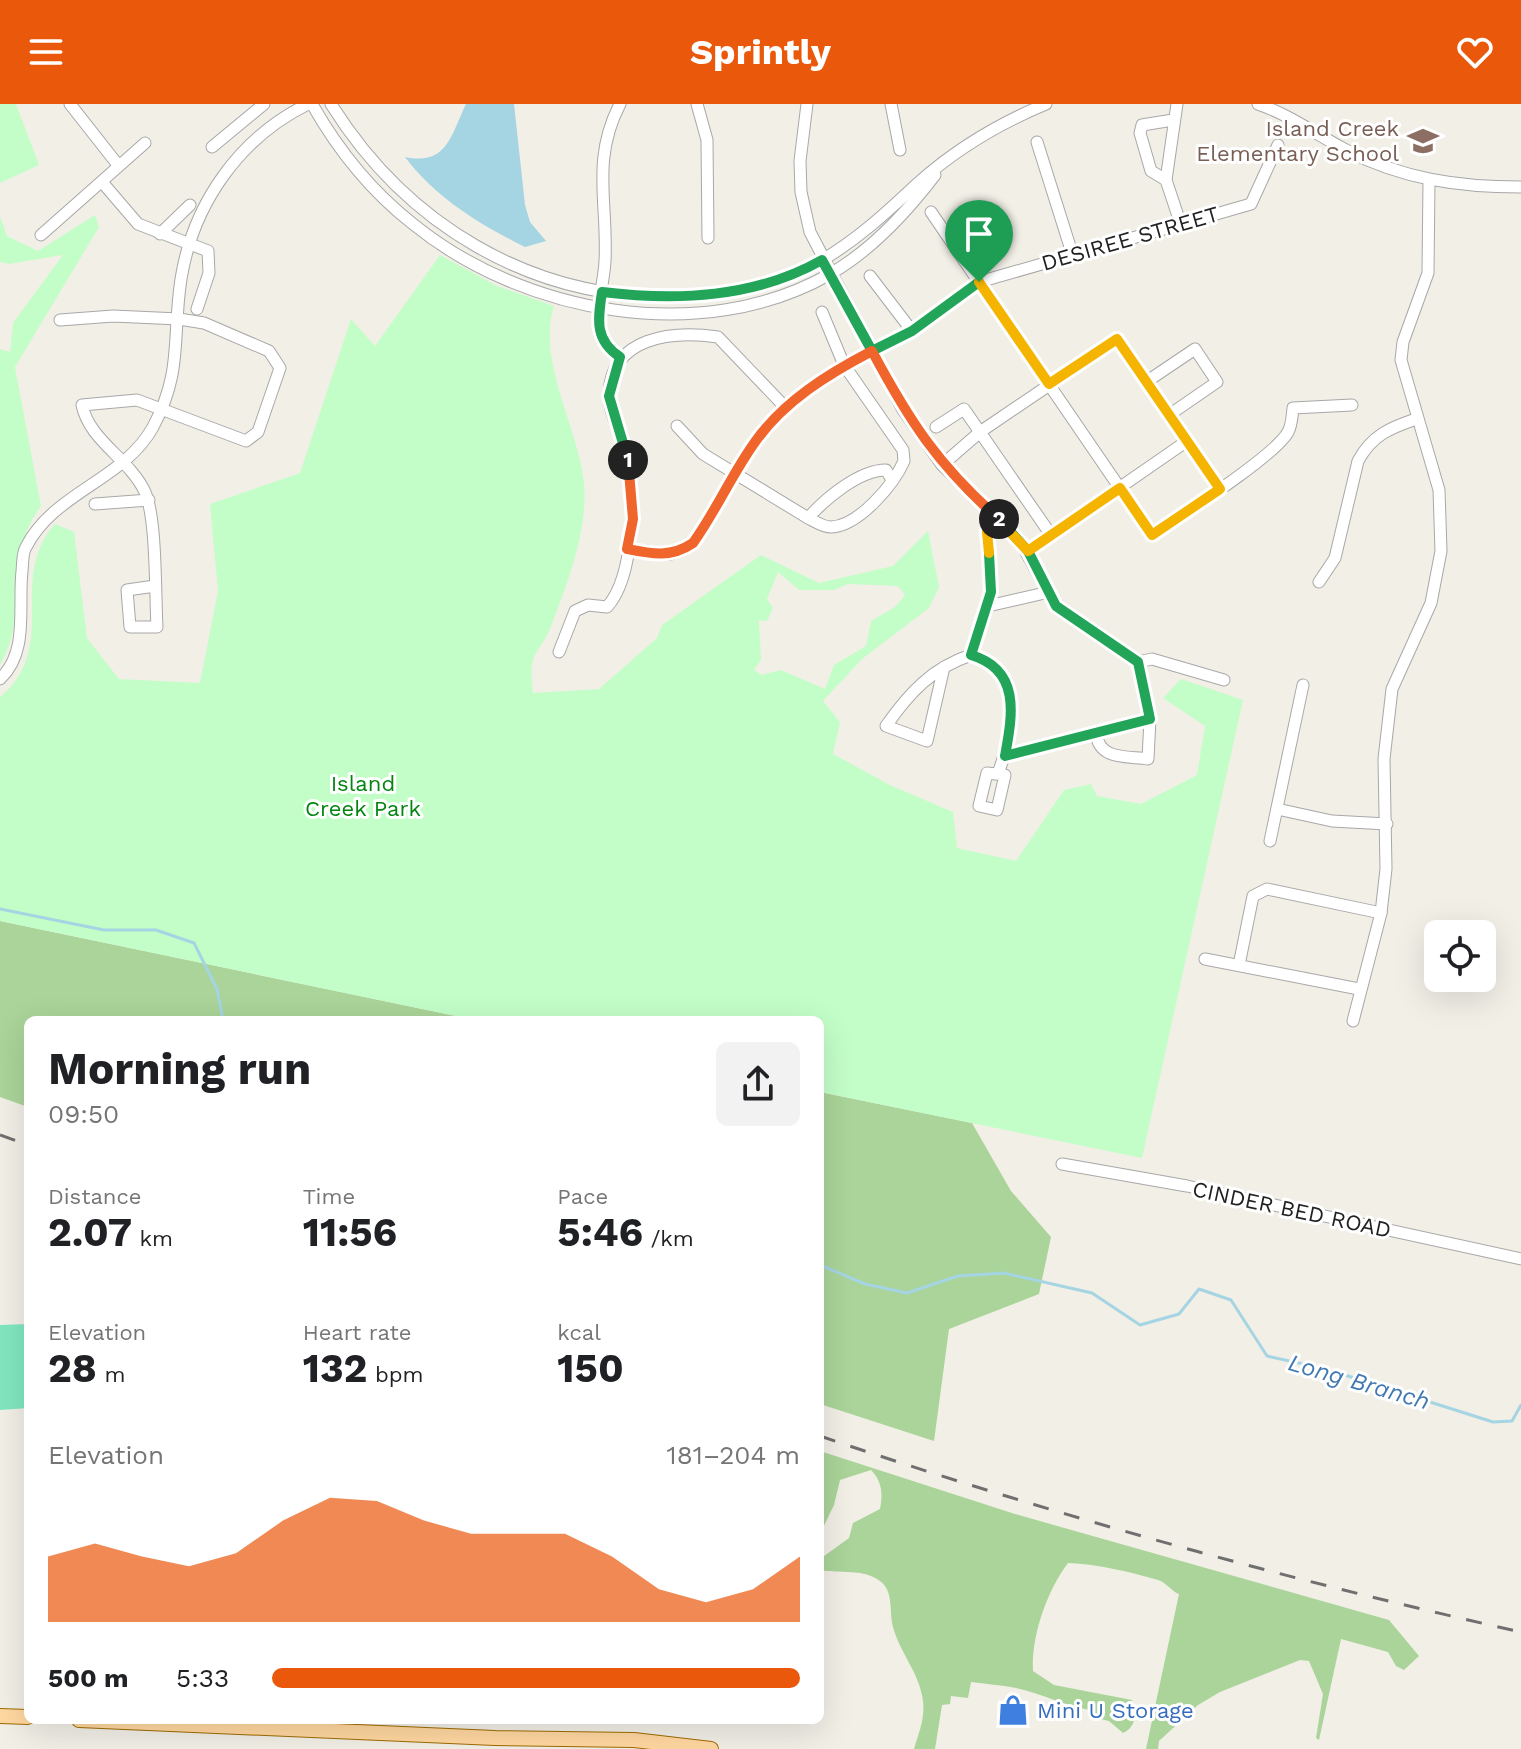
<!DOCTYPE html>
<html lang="en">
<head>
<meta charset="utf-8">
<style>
	body { margin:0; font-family:"Work Sans",sans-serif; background:#f2f2f2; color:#202124; height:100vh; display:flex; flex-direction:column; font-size:30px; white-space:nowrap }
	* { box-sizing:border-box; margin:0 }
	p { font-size:26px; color:#757577 }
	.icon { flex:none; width:44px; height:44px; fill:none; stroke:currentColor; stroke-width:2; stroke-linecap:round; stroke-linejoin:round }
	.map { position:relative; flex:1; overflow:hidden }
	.sheet { position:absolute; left:24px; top:912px; width:800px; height:708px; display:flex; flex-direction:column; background:#fff; border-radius:12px; box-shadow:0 8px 32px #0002 }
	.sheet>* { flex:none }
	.buttons { position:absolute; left:1424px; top:816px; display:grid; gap:16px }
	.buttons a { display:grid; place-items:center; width:72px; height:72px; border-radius:12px; background:#fff; box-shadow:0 8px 32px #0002; font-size:40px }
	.pin { position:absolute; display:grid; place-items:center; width:68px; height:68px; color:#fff; margin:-82px -34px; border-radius:50% 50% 50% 0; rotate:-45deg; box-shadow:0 0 8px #0007 }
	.pin .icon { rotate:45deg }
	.km { position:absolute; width:40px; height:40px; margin:-20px; border-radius:50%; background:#222; color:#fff; font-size:22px; line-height:40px; text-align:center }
	.round { display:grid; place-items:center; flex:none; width:84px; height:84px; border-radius:12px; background:#f2f2f2 }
	.summary { display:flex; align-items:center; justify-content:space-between; height:136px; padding:0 24px }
	h1 { font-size:44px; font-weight:700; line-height:60px }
	.metrics { display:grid; grid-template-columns:repeat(3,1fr); gap:12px; height:136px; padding:8px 24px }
	.metrics div { display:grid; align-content:center }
	.metrics b { font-size:40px; font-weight:700 }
	.metrics small { font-size:22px; font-weight:400 }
	.metrics p { font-size:22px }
	.chart { height:224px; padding:16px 24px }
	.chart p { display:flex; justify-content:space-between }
	.chart svg { width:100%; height:144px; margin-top:8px; fill:#ea580c; opacity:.7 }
	ul { padding:0 24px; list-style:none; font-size:26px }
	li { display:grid; grid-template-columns:128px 96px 1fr; align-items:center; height:60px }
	li i { height:20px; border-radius:10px; background:#ea580c }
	header { display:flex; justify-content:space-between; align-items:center; height:104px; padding:0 24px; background:#ea580c; color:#fff; font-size:36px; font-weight:700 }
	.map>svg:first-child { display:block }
	.forest { fill:#aad499 }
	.park { fill:#c3fec8; fill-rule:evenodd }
	.pitch { fill:#80e6c0 }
	.water { fill:#a5d4e3 }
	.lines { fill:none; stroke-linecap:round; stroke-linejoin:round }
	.stream { stroke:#a5d4e3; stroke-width:3 }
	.minor-casing { stroke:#a8a8a8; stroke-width:13 }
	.major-casing { stroke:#9f6b00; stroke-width:16 }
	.minor { stroke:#fff; stroke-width:11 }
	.major { stroke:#ffd7a0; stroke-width:14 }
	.rail { stroke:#6f6f6f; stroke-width:3; stroke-dasharray:16 16; stroke-linecap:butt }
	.split-1-casing { stroke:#fff; stroke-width:16 }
	.split-2-casing { stroke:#fff; stroke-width:16 }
	.split-3-casing { stroke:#fff; stroke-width:16 }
	.split-4-casing { stroke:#fff; stroke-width:16 }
	.split-1 { stroke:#22a559; stroke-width:10 }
	.split-2 { stroke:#f0652b; stroke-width:10 }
	.split-3 { stroke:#22a559; stroke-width:10 }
	.split-4 { stroke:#f5b400; stroke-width:10 }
	.labels { text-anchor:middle; stroke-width:6; stroke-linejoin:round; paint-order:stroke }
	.education-label { font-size:22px; fill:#785e54; stroke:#fff; text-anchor:end }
	.street-label { font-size:22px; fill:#212121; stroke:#fff }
	.park-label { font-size:22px; fill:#048510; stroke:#fff }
	.shop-label { font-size:22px; fill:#366cbe; stroke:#fff; text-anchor:start }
	.water-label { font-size:24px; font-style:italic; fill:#4279b2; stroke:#fff }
</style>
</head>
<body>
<header><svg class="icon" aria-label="menu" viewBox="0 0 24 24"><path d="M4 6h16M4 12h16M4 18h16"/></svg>Sprintly<svg class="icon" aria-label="heart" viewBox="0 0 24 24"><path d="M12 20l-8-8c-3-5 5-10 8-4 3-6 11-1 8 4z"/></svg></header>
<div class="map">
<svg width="1521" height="1645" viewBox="0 0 1521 1645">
	<rect width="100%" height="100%" fill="#f2efe7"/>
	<g class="forest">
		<path d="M0 817 475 916H28V1003L0 993Z"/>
		<path d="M820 988 972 1019 1011 1087 1051 1133 1039 1190 949 1225 934 1337 820 1300Z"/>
		<path d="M820 1347 1015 1410 1389 1516 1419 1552 1404 1566 1396 1562 1388 1548 1341 1535 1319 1636 1316 1634 1323 1590 1309 1557 1300 1556 1220 1588 1198 1601 1159 1637 1158 1645H1146L1179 1490C1171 1487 1167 1479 1158 1476 1129 1468 1099 1460 1068 1459 1047 1487 1031 1532 1033 1567L1054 1581 1132 1596C1136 1610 1137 1622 1123 1629L1109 1617 1096 1614 1095 1607C1067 1603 1043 1590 1016 1584 1001 1581 985 1580 971 1578L968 1594 951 1592 950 1600 942 1601 935 1645H914C919 1628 925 1615 923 1597 920 1570 900 1549 893 1523 889 1508 894 1487 880 1477 863 1464 839 1470 820 1466V1455L849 1434 853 1419 880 1405C883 1390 882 1377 871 1366L840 1376 834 1401 820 1430Z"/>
	</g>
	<g class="park">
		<path d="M0 0H16L39 61 0 79Z"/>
		<path d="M95 111 99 123 15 263 41 402C0 458 32 506 0 561V245L10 248 13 219 63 151 9 160 0 158V112L7 132 38 147Z"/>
		<path d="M440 151 497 182 554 202C536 257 580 327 584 380 588 425 569 475 553 517 540 554 527 542 533 589L599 585 657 534 662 521 761 451 819 479 893 462 928 427 939 483 929 504 862 555 823 597 840 618 833 650 890 681 953 708 957 744 1016 757 1064 686 1091 680 1097 692 1141 700 1197 671 1205 622 1163 594 1181 575 1243 596 1142 1054 820 988V916H475L0 817V593C61 542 6 475 55 420L74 428 87 534 119 575 200 579 218 487 210 400 300 369 351 215 375 242ZM778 468 799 486H834L848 480 898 482 905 491 895 503 871 517 866 542 834 561 825 585 781 566 762 571 754 566 761 556 759 516 767 517 773 504 767 495Z"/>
	</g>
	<path class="pitch" d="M28 1220V1304L0 1306V1221Z"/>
	<path class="water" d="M466 0H514L525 101 530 118 546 137 525 143C479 120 436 94 405 53 447 62 451 31 466 0Z"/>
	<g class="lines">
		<g class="stream">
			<path d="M0 805 104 826H156L194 839 217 885 223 916"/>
			<path d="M820 1161 865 1180 907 1189 958 1172 1004 1169 1092 1189 1140 1221 1179 1210 1199 1185 1231 1196 1267 1252 1326 1265 1493 1318 1512 1317 1521 1301"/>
		</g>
		<defs>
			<g id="minor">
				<path d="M70 0 118 61"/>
				<path d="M312 0C338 46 371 87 413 120 524 210 702 243 830 170 872 146 906 109 935 71"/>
				<path d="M331 0C406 120 530 195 673 193 723 192 775 183 819 158 857 136 886 109 918 79 955 46 1000 19 1046 0"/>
				<path d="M620 0C591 56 608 99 605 157 604 180 594 209 600 231 603 241 611 247 620 253"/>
				<path d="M697 0 707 36 708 134"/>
				<path d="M807 0 800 57 801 88 810 128 903 306 942 361 1018 434 1056 502 1138 558 1152 555 1224 576"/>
				<path d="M891 0 900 46"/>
				<path d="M1258 0C1290 11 1317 31 1346 46 1403 75 1458 83 1521 83"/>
				<path d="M1173 16 1142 21 1140 29 1151 67 1166 76 1180 118"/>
				<path d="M1037 38 1072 149"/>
				<path d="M212 43 264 0"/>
				<path d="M1166 76 1177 0"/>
				<path d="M102 78 138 120 208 147 209 169 197 205"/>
				<path d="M931 108 1152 431C1180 412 1274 353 1288 328 1292 321 1292 312 1293 304L1352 301"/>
				<path d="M160 130 190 101"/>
				<path d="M41 131 145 39"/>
				<path d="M870 172 912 227"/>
				<path d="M60 216 113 212 179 215 204 219 269 247 280 264 258 328 246 337 137 296 82 301C89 336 128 354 144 386 157 410 155 491 157 523H130L127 486 155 482"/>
				<path d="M1146 278 1195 245 1217 278 1169 311"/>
				<path d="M677 322 703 350 808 414C825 395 859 366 886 366L892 376"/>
				<path d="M936 323 964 305 1051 431"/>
				<path d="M942 361 980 328 1117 235 1220 385"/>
				<path d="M95 400 149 396"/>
				<path d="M808 414C816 418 823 423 831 423 859 422 894 380 904 357L903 346 844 261 822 208"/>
				<path d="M627 445 671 450 693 439 754 340 785 303 844 261 912 227 979 178 1251 100 1278 41"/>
				<path d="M1028 447 1187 337"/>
				<path d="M1319 478 1335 454 1358 357C1372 331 1390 324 1416 315"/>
				<path d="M988 502 991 475 987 428 991 408"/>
				<path d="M559 548 575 507 588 501 607 503C635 472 636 387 626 348 622 330 608 308 609 289 612 233 672 226 718 233L785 303"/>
				<path d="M971 551C1026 567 1014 629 998 669"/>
				<path d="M971 551 988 502 1049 488"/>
				<path d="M1138 558 1150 615"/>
				<path d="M944 563 927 637 886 622C909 589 932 564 971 551"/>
				<path d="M0 575C29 548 18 504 22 467 23 459 22 449 26 443 54 388 124 376 153 323 183 267 172 233 181 175 193 100 239 34 308 0"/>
				<path d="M1005 652 1150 615 1148 655C1125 652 1100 656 1096 630"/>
				<path d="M987 669 1005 671 997 706 979 702Z"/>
				<path d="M1277 705 1332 717 1387 720"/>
				<path d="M1270 737 1303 581"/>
				<path d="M1205 855 1359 885"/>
				<path d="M1239 861 1253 792 1267 785 1381 809"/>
				<path d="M1353 917 1381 809 1386 765 1384 655 1392 585 1431 499 1441 447 1439 386 1401 256 1403 238 1428 169 1429 77"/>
				<path d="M1062 1060 1187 1082 1521 1155"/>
			</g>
			<g id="major">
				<path d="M0 1612 28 1613"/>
				<path d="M79 1616 495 1634 634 1636 711 1645"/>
			</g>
		</defs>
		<use href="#minor" class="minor-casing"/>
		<use href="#major" class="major-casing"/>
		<use href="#minor" class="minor"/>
		<use href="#major" class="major"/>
		<g class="rail">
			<path d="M0 1031 28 1041"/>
			<path d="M820 1332C1050 1410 1284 1475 1521 1528"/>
		</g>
	</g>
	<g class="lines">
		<defs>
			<path id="split-1" d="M628 356 609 292 620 253C594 236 598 215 602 188 677 197 755 194 822 156L872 247 912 227 979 178"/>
			<path id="split-2" d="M628 356 633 415 627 445C652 450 671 454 693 439 716 407 732 370 755 338 784 297 828 270 872 247 910 318 938 361 999 415"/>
			<path id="split-3" d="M989 449 991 488 971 551C1022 566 1012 613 1005 652L1150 615 1138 558 1056 502 1028 447 999 415"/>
			<path id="split-4" d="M979 178 1049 280 1117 235 1220 385 1152 431 1120 384 1028 447 991 408 987 428 989 449"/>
		</defs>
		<use href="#split-1" class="split-1-casing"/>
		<use href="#split-2" class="split-2-casing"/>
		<use href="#split-3" class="split-3-casing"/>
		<use href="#split-4" class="split-4-casing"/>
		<use href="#split-1" class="split-1"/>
		<use href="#split-2" class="split-2"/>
		<use href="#split-3" class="split-3"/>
		<use href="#split-4" class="split-4"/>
	</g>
	<defs>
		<symbol id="school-bare" viewBox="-9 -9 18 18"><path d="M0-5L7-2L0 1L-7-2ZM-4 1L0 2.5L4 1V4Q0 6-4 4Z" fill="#8d6e63" stroke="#fff" stroke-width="2.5" paint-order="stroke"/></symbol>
		<symbol id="shop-bare" viewBox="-9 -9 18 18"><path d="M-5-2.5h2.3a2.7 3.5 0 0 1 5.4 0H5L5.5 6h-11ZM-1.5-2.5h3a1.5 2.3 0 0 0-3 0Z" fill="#3f7fe0" stroke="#fff" stroke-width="2.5" paint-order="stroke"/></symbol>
	</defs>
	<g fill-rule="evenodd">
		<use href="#school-bare" x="1401" y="15" width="44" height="44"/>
		<use href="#shop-bare" x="991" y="1584" width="44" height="44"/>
	</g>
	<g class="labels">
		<g class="education-label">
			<text x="1399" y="32">Island Creek<tspan x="1399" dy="25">Elementary School</tspan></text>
		</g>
		<g class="street-label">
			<text transform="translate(1130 134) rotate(-16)" y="8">DESIREE STREET</text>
			<text transform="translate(1292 1105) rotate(12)" y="8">CINDER BED ROAD</text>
		</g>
		<g class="park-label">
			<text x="363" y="687">Island<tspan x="363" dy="25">Creek Park</tspan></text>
		</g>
		<g class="shop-label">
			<text x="1037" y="1614">Mini U Storage</text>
		</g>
		<g class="water-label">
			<text transform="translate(1359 1278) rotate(16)" y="8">Long Branch</text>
		</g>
	</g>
</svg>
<div class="buttons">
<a><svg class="icon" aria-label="locate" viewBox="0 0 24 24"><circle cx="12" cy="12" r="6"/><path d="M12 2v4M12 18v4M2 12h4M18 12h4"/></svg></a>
</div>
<div class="pin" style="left:979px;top:178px;background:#1e9e55"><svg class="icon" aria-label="arrive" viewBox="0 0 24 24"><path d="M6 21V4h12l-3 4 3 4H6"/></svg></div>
<b class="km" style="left:628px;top:356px">1</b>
<b class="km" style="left:999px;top:415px">2</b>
<section class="sheet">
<div class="summary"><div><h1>Morning run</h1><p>09:50</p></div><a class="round"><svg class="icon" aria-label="share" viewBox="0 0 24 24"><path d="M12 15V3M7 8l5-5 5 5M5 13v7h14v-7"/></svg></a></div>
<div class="metrics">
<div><p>Distance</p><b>2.07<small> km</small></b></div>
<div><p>Time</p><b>11:56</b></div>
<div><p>Pace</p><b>5:46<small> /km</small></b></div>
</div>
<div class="metrics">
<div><p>Elevation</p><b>28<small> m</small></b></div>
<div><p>Heart rate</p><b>132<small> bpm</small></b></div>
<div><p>kcal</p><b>150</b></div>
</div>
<div class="chart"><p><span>Elevation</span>181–204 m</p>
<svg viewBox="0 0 160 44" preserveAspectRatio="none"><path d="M0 44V24L10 20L20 24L30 27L40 23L50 13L60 6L70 7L80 13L90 17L100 17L110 17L120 24L130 34L140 38L150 34L160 24V44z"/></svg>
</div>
<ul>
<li><b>500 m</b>5:33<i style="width:100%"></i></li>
</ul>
</section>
</div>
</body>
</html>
